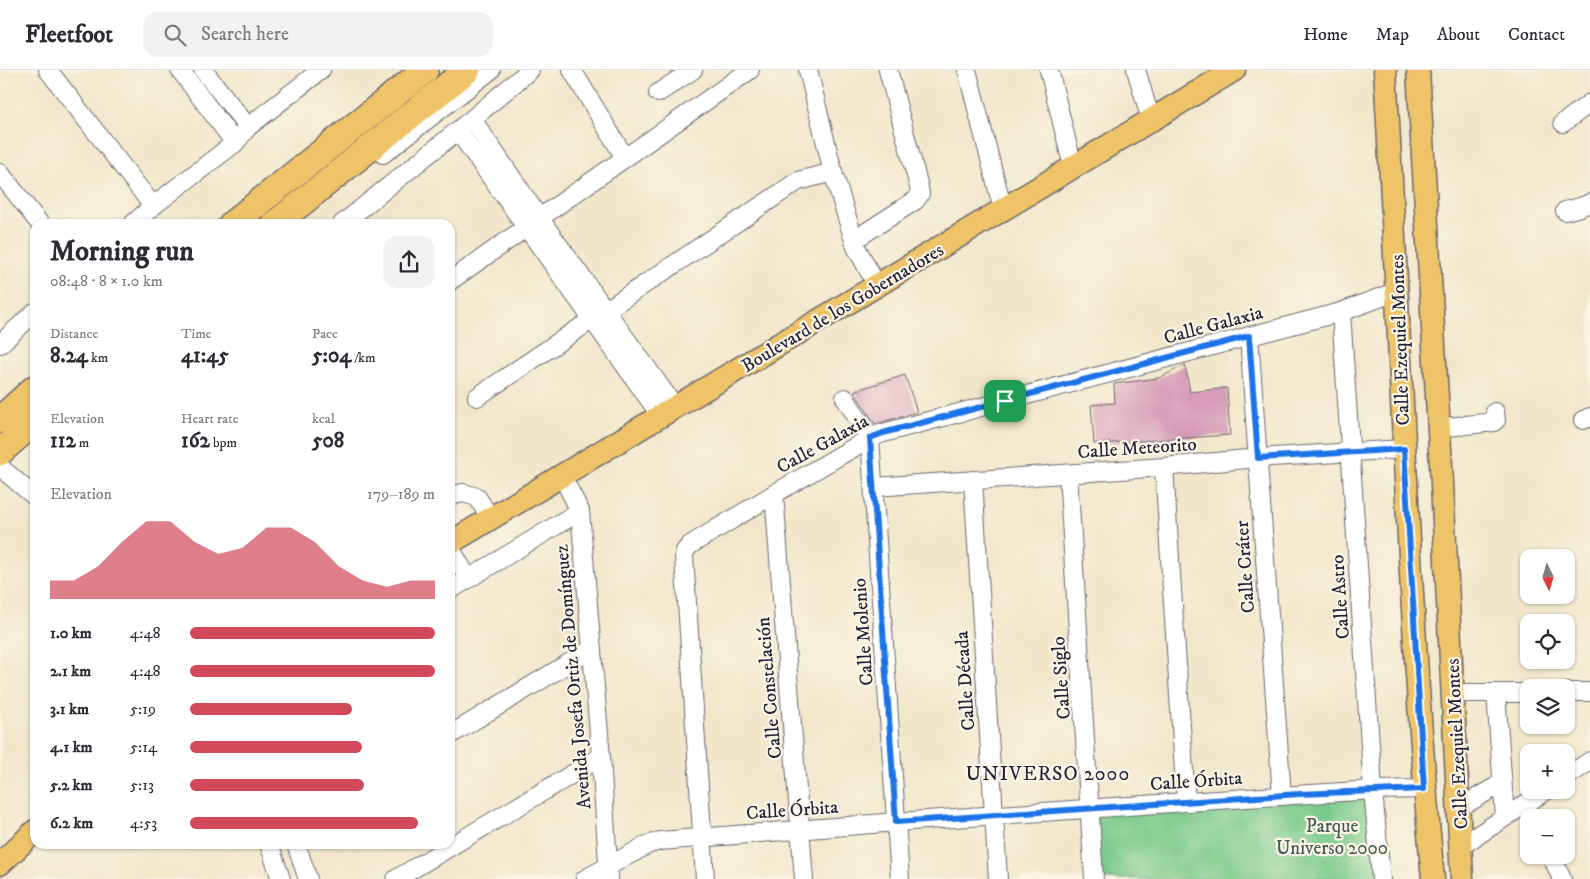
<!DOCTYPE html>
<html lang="en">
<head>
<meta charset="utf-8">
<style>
	body { margin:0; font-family:"IM FELL DW Pica",serif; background:#f2f2f3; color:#2b2b33; height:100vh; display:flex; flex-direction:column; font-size:19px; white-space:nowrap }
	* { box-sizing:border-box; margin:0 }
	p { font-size:16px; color:#7c7c81 }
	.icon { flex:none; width:28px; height:28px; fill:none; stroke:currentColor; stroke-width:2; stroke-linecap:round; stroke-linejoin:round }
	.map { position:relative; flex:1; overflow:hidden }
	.sheet { position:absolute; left:30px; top:149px; width:425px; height:630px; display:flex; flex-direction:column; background:#fff; border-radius:15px; box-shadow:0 1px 4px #0004 }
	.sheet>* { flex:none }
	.needle { width:32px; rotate:175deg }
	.tools { position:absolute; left:1520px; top:479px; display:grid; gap:10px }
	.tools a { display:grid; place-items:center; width:55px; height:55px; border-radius:10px; background:#fff; box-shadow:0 1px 4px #0004; font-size:25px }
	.pin { position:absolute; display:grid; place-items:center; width:42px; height:42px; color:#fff; margin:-21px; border-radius:10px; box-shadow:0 2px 8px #0006 }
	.round { display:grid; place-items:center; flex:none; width:52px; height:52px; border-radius:15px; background:#f2f2f3 }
	.summary { display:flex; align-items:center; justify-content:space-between; height:85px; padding:0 20px }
	h1 { font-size:28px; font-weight:700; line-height:38px }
	.metrics { display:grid; grid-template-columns:repeat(3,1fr); gap:8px; height:85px; padding:5px 20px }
	.metrics div { display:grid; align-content:center }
	.metrics b { font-size:21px; font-weight:700 }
	.metrics small { font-size:14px; font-weight:400 }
	.metrics p { font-size:14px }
	.chart { height:140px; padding:10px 20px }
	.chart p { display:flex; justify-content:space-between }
	.chart svg { width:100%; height:90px; margin-top:5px; fill:#d1495b; opacity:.7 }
	ul { padding:0 20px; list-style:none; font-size:16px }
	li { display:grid; grid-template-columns:80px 60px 1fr; align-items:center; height:38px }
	li i { height:12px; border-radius:6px; background:#d1495b }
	header { display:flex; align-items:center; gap:30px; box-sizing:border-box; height:70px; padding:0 25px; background:#fff; border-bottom:1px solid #e1e1e2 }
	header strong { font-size:24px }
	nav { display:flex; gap:28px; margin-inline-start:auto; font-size:18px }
	.search { width:350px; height:45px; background:#f2f2f3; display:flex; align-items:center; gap:12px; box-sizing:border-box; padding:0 18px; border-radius:15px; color:#7c7c81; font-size:19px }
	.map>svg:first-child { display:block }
	.green { fill:#7aca8b; stroke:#4e7663 }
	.building { fill:#d69cb7 }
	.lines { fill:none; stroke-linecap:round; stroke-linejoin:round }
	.minor-casing { stroke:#6b676d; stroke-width:20 }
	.major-casing { stroke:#6b676d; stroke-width:25 }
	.highway-casing { stroke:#6b676d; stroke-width:29 }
	.minor { stroke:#fff; stroke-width:18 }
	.major { stroke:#efc469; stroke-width:22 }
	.highway { stroke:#efc469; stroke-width:26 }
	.route-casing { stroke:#fff; stroke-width:10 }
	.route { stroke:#1a73e8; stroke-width:6 }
	.labels { text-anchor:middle; stroke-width:4.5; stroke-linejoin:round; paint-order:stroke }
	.street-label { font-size:19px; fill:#22223b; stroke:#fcf5e5 }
	.park-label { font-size:19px; fill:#415d57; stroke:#fcf5e5 }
	.neighbourhood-label { font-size:20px; letter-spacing:1px; fill:#22223b; stroke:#fcf5e5 }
</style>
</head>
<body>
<header>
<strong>Fleetfoot</strong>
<div class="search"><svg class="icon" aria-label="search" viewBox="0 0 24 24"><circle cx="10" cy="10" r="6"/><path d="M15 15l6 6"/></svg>Search here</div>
<nav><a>Home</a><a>Map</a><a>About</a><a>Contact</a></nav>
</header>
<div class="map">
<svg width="1590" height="809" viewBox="0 0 1590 809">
	<rect width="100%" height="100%" fill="#fcf5e5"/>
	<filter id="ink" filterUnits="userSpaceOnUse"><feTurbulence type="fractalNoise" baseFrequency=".02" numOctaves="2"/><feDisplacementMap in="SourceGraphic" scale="10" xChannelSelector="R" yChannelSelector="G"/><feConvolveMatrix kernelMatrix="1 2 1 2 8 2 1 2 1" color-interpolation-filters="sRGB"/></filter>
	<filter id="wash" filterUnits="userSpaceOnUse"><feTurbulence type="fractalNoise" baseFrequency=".0096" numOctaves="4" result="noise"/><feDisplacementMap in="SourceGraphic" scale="20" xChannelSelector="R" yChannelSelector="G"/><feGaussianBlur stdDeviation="1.12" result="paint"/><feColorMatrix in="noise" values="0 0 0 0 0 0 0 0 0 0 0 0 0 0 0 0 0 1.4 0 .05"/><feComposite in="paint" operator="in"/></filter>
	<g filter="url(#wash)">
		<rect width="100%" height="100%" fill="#f2e7cb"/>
		<path class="green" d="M1373 720 1381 809H1094L1090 739Z"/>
		<g id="blocks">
			<g class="building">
				<path d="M1185 295 1190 322 1227 318 1230 365 1094 374 1091 335 1115 333 1114 314 1159 308Z"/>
				<path d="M905 305 917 342 875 354 854 321Z"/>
			</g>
		</g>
	</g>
	<g filter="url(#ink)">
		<use href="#blocks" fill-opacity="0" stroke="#6b676d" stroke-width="1"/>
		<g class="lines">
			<defs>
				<g id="minor">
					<path d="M48 0 153 136"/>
					<path d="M180 0 235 73"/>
					<path d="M203 0 248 57"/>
					<path d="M572 0 625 88"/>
					<path d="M808 0 833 102 856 177 877 216"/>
					<path d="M967 0 1003 140"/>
					<path d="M1049 0 1073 97"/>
					<path d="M1136 0 1151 50"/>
					<path d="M658 23 693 0"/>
					<path d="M472 49 540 149 675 337"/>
					<path d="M1563 53 1590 33"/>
					<path d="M458 61 661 346"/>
					<path d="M383 84 491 0"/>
					<path d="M0 103 40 154"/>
					<path d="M1565 141 1580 137 1590 133"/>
					<path d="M133 154 153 136 235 73 248 57 321 0"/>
					<path d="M342 154 472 49 530 0"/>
					<path d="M854 170 916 130 920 124 919 117 888 0"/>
					<path d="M450 211 750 0"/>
					<path d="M1341 242 1373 720 1381 809"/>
					<path d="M1249 266 1282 726"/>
					<path d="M0 274 35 242"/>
					<path d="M477 327 798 111 833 102"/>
					<path d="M845 328 870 368 900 809"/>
					<path d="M1583 350 1590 347"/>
					<path d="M1438 358 1494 352 1496 350 1495 342"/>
					<path d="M0 397 35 427"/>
					<path d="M1164 397 1186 732"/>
					<path d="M1068 404 1094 809"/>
					<path d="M562 406 580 441 601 687 609 809"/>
					<path d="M973 410 998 809"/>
					<path d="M874 417 1164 397 1257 388 1404 379"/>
					<path d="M774 424 804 809"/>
					<path d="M450 426 463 423 477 427 491 449"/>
					<path d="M450 478 468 508"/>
					<path d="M450 520 580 441"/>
					<path d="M1566 622H1590"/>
					<path d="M1453 623H1529"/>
					<path d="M1496 623 1505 747"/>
					<path d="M450 665 592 579"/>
					<path d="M1566 707 1590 691"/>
					<path d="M1459 738 1502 713"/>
					<path d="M269 774 281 809"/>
					<path d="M296 774 308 809"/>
					<path d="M1461 776 1547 720"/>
					<path d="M1551 785 1562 809"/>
					<path d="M396 809 601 687"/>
					<path d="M585 809 647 775 660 771 897 752 1186 732 1373 720 1424 719"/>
					<path d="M705 809 684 486 685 481 690 475 774 424 870 368 883 363 1341 242 1398 221"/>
				</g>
				<g id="major">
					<path d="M1385 0C1401 270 1408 540 1433 809"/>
					<path d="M1418 0 1442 413 1462 809"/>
					<path d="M450 473 1234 0"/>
					<path d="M0 794 35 761"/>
				</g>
				<g id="highway">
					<path d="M232 154 425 0"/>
					<path d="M275 154 467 0"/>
					<path d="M0 350 35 318"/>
					<path d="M0 382 35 351"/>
				</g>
			</defs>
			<use href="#minor" class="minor-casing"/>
			<use href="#major" class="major-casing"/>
			<use href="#highway" class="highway-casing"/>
			<use href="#minor" class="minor"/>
			<use href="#major" class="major"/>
			<use href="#highway" class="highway"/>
		</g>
	</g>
	<g class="lines" filter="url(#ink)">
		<defs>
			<path id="route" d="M1249 266 1258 388 1404 379 1424 719 1299 724 896 752 870 368 883 363Z"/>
		</defs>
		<use href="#route" class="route-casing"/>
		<use href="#route" class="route"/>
	</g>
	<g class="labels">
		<g class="street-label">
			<text transform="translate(842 237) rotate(-31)" y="7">Boulevard de los Gobernadores</text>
			<text transform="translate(1213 254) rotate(-15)" y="7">Calle Galaxia</text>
			<text transform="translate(1399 270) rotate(-92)" y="7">Calle Ezequiel Montes</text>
			<text transform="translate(822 373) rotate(-29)" y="7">Calle Galaxia</text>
			<text transform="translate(1137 377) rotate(-4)" y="7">Calle Meteorito</text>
			<text transform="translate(1244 497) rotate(-94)" y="7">Calle Cráter</text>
			<text transform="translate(1339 527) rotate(-94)" y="7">Calle Astro</text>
			<text transform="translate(862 562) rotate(-94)" y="7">Calle Molenio</text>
			<text transform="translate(572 607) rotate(-95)" y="7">Avenida Josefa Ortiz de Domínguez</text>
			<text transform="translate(1060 608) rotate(-94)" y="7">Calle Siglo</text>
			<text transform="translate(964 611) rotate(-94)" y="7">Calle Década</text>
			<text transform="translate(768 618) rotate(-95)" y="7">Calle Constelación</text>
			<text transform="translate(1456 674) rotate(-93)" y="7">Calle Ezequiel Montes</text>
			<text transform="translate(1196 710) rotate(-4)" y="7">Calle Órbita</text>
			<text transform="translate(792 739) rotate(-4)" y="7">Calle Órbita</text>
		</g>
		<g class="park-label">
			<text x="1332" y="762">Parque<tspan x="1332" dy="22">Universo 2000</tspan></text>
		</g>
		<g class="neighbourhood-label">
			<text x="1048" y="710">UNIVERSO 2000</text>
		</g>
	</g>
</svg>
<div class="tools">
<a><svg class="needle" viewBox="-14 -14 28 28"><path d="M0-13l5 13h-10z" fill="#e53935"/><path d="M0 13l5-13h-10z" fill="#7c7c81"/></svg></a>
<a><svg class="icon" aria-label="locate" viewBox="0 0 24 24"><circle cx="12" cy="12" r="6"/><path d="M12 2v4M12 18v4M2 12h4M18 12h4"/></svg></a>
<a><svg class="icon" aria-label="layers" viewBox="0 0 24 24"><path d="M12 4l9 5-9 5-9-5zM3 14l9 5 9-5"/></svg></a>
<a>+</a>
<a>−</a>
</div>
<div class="pin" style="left:1005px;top:331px;background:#1e9e55"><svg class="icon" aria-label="arrive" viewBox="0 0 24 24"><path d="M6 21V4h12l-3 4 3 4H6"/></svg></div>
<section class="sheet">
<div class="summary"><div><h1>Morning run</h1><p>08:48 · 8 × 1.0 km</p></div><a class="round"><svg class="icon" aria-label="share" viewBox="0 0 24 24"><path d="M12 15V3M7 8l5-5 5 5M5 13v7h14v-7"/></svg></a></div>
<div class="metrics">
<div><p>Distance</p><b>8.24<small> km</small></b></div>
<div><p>Time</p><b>41:45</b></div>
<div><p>Pace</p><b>5:04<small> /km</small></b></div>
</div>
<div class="metrics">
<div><p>Elevation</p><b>112<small> m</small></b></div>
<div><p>Heart rate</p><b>162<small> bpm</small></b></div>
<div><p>kcal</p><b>508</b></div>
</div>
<div class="chart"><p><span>Elevation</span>179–189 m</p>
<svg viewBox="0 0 160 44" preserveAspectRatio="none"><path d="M0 44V35L10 35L20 28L30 16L40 6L50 6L60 16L70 22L80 19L90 9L100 9L110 16L120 28L130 35L140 38L150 35L160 35V44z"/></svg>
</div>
<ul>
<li><b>1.0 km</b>4:48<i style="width:100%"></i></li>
<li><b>2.1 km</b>4:48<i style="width:100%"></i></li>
<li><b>3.1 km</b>5:19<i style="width:66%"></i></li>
<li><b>4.1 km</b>5:14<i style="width:70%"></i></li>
<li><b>5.2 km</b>5:13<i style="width:71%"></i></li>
<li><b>6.2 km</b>4:53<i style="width:93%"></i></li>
</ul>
</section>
</div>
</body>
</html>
